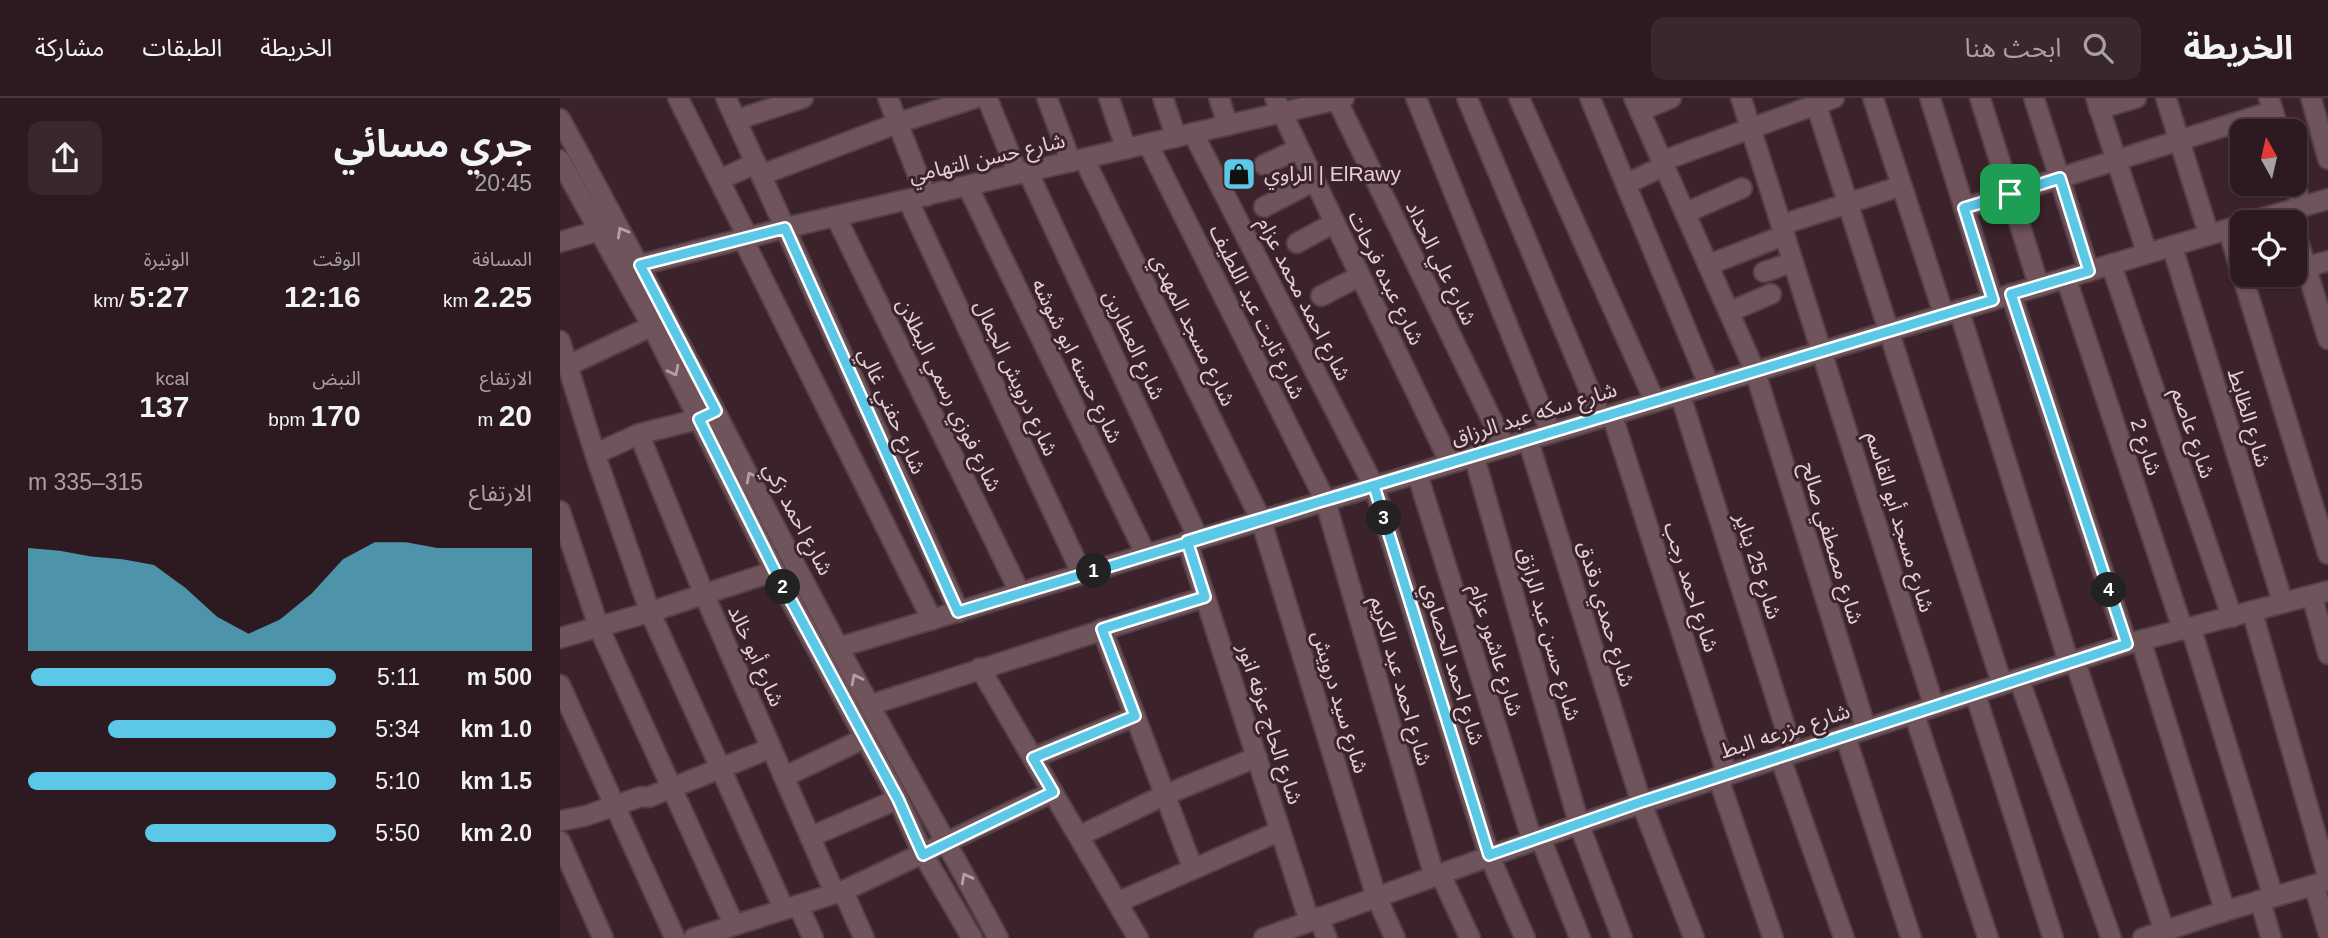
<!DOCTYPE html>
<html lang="ar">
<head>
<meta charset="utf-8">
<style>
	body { margin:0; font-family:Helvetica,"Noto Sans Arabic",sans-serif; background:#39272d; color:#f1f3f6; direction:rtl; height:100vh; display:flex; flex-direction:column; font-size:26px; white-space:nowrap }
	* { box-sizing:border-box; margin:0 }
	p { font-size:23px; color:#a7a1a5 }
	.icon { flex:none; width:38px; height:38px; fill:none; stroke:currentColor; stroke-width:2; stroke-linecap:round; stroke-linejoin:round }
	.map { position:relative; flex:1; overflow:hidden; direction:ltr }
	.panel { display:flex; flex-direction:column; background:#2d1a20; width:560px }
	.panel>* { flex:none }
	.needle { width:46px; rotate:352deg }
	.tools { position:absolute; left:1670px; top:21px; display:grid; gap:14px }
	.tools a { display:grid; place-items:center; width:77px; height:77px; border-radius:14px; background:#2d1a20; box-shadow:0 2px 5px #0004,0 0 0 2px #48383e; font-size:35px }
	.pin { position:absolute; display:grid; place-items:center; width:60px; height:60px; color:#fff; margin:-30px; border-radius:14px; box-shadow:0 4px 10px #0006 }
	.km { position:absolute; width:35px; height:35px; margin:-18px; border-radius:50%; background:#222; color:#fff; font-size:19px; line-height:35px; text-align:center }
	.round { display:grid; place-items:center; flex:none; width:74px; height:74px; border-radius:14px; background:#39272d }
	.headline { display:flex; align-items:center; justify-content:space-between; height:119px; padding:0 28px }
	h1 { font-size:38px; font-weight:700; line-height:52px }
	.figures { display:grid; grid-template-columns:repeat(3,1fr); gap:10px; height:119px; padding:7px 28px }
	.figures div { display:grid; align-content:center }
	.figures b { font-size:30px; font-weight:700 }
	.figures small { font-size:19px; font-weight:400 }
	.figures p { font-size:19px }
	.chart { height:196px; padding:14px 28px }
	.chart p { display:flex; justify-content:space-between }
	.chart svg { width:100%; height:126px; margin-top:7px; fill:#5bc8e7; opacity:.7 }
	ul { padding:0 28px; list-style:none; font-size:23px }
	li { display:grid; grid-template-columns:112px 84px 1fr; align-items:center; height:52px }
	li i { height:18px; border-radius:9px; background:#5bc8e7 }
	header { display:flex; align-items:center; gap:42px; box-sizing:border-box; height:98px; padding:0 35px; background:#2d1a20; border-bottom:2px solid #48383e }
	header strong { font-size:33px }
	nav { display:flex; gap:38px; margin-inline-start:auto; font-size:24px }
	.search { width:490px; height:63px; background:#39272d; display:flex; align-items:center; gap:18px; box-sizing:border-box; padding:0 24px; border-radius:14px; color:#a7a1a5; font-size:26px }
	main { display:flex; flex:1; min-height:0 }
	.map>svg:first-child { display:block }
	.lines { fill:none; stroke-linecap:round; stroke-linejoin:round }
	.minor-casing { stroke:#543f46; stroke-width:23 }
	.minor { stroke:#70545c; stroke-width:19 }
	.oneway { stroke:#b49fa5 }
	.route-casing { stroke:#fff; stroke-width:14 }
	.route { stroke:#5bc8e7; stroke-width:9 }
	.labels { text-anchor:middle; stroke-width:6; stroke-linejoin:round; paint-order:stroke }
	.street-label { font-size:21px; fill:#e2d1d6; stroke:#3c232b }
	.poi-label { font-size:21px; fill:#e2d1d6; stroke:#3c232b; text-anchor:start }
</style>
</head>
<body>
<header>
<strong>الخريطة</strong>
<div class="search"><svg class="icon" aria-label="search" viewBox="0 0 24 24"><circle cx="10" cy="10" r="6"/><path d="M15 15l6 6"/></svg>ابحث هنا</div>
<nav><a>الخريطة</a><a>الطبقات</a><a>مشاركة</a></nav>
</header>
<main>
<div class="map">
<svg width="1768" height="840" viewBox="0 0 1768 840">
	<rect width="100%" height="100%" fill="#3c232b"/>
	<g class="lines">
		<defs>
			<g id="minor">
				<path d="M118 0 188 140"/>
				<path d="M166 0 399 514"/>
				<path d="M328 0 366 98"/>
				<path d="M427 0 458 76"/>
				<path d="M487 0 511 64"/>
				<path d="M549 0 566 51"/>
				<path d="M603 0 616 39"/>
				<path d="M659 0 668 27"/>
				<path d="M715 0 890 365"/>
				<path d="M856 0 991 335"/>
				<path d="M907 0 1041 320"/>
				<path d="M959 0 1095 304"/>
				<path d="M1030 0 1149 287"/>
				<path d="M1074 0 1195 273 1306 631"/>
				<path d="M1181 0 1374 608"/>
				<path d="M1254 0 1442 586"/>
				<path d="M1313 0 1384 217"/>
				<path d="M1370 0 1433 202"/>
				<path d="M1420 0 1479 188"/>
				<path d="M1474 0 1529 173"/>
				<path d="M1536 0 1587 155"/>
				<path d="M1606 0 1649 137"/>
				<path d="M1709 0 1719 33"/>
				<path d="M1751 0 1768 61"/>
				<path d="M777 2 945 349"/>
				<path d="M1539 11 1576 0"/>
				<path d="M1080 13 1111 0"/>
				<path d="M0 21C107 215 204 413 310 608 352 685 397 762 438 840"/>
				<path d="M176 22 243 0"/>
				<path d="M633 35 814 388 929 757 965 840"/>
				<path d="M588 46 765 402 874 777"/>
				<path d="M524 61 701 422 816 798 835 840"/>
				<path d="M0 62 92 228 215 473 338 701 363 756 412 840"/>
				<path d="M1102 63 1274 0"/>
				<path d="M704 67 738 51"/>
				<path d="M468 74 638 440"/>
				<path d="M201 77 338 25 415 0"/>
				<path d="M159 82 196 65"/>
				<path d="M1734 83 1742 109"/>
				<path d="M1066 86 1104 68"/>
				<path d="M408 89 586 457"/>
				<path d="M348 102 522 476"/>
				<path d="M704 109 754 83"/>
				<path d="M1404 110 1713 13"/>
				<path d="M1125 115 1182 90"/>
				<path d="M276 119 460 495"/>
				<path d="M1690 124 1768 101"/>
				<path d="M1221 127 1341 88"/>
				<path d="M1734 130 1768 241"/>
				<path d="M1668 131 1768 456"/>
				<path d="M183 141 372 522"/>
				<path d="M0 144 38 133"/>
				<path d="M737 145 774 125"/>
				<path d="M1612 148 1723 505"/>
				<path d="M1551 166 1672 519"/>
				<path d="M80 167 225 130 784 0"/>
				<path d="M1148 167 1212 142"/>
				<path d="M1746 169 1768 163"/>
				<path d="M1204 174 1233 164"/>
				<path d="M1506 180 1623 532"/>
				<path d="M1451 196 1567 546"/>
				<path d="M761 198 800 178"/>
				<path d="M1399 212 1509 565"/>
				<path d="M1169 214 1211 196"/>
				<path d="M0 243 35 356 90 514 224 811"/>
				<path d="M9 267 92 228"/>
				<path d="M1120 296 1233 654"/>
				<path d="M1052 317 1167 676"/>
				<path d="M79 336 144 496 275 796"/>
				<path d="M968 342 1081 704 1134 840"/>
				<path d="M35 356 79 336 139 321 149 316"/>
				<path d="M914 358 1019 726 1062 840"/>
				<path d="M857 375 972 742"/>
				<path d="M0 413 39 530 174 827"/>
				<path d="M627 443 749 822"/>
				<path d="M1752 498 1768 556"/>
				<path d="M1692 513 1768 779"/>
				<path d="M1631 530 1713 798"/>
				<path d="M542 531 633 771"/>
				<path d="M0 540 90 514 215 473"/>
				<path d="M1581 543 1665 813"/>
				<path d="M280 549 1682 127"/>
				<path d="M1515 563 1604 832"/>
				<path d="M420 570 578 840"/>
				<path d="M1459 581 1551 840"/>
				<path d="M0 587 115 840"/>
				<path d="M1415 595 1493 840"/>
				<path d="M310 607 645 499"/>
				<path d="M1354 615 1428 840"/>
				<path d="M1285 637 1351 840"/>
				<path d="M1220 659 1284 840"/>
				<path d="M473 660 575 618"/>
				<path d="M224 679 305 640"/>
				<path d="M1158 679 1213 840"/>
				<path d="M0 723 25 718 80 699H89L211 650"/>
				<path d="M519 738 605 697 697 659"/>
				<path d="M250 739 338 701"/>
				<path d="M980 739 1020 840"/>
				<path d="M0 743 43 840"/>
				<path d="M880 775 910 840"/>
				<path d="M1754 787 1768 834"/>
				<path d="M283 793 304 840"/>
				<path d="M1700 802 1711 840"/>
				<path d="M558 804 720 733"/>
				<path d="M238 807 253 840"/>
				<path d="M758 819 767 840"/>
				<path d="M134 840 283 793 493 694"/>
				<path d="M704 840 1019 726 1415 595 1567 546 1768 493"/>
				<path d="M1583 840 1665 813 1768 783"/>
			</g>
		</defs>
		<use href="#minor" class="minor-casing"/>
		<use href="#minor" class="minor"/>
	</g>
	<defs><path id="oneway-chevron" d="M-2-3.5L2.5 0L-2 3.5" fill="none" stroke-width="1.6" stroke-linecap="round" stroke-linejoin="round" transform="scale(1.75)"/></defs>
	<g class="oneway">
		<use href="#oneway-chevron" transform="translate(62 134) rotate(-119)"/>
		<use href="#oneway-chevron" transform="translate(114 273) rotate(63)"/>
		<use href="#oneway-chevron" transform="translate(191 379) rotate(-118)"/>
		<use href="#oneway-chevron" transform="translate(296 581) rotate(-117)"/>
		<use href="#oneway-chevron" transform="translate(406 780) rotate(-118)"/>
	</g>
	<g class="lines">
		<defs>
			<path id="route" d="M1450 96 1404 110 1433 202 765 402C643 441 521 477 398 514L225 130 80 167 156 313 139 321 215 473 338 701 363 757 493 694 473 660 575 618 542 531 645 499 627 443C689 424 752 406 814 388L929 757 1081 704 1567 546 1451 196 1529 173 1500 80 1450 96"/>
		</defs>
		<use href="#route" class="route-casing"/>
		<use href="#route" class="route"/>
	</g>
	<defs>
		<symbol id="shop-square" viewBox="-11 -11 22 22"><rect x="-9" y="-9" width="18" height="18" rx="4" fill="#5bc8e7" stroke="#3c232b"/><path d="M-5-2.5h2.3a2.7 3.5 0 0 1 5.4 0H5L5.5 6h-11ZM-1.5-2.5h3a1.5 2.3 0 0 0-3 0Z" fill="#111"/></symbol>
	</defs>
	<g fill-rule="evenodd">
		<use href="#shop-square" x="660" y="57" width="38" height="38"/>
	</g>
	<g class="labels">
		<g class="street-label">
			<text transform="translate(427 60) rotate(-13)" y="7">شارع حسن التهامي</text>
			<text transform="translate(881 165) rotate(64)" y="7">شارع علي الحداد</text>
			<text transform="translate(826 180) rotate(64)" y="7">شارع عبده فرحات</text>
			<text transform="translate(744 201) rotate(63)" y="7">شارع احمد محمد عزام</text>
			<text transform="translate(697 214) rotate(64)" y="7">شارع ثابت عبد اللطيف</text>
			<text transform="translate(633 232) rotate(64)" y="7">شارع مسجد المهدي</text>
			<text transform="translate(574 247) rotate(65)" y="7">شارع العطارين</text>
			<text transform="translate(517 263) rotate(64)" y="7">شارع حسنه ابو شوشه</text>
			<text transform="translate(456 280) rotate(65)" y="7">شارع درويش الجمال</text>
			<text transform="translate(389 297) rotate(64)" y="7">شارع فوزي رسمي البطلان</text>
			<text transform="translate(332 313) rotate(66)" y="7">شارع حفني غالي</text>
			<text transform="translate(974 316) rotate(-17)" y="7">شارع سكه عبد الرزاق</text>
			<text transform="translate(1689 320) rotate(73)" y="7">شارع الظابط</text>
			<text transform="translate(1633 335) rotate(71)" y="7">شارع عاصم</text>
			<text transform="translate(1586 349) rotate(72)" y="7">شارع 2</text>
			<text transform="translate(238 421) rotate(62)" y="7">شارع احمد زكي</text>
			<text transform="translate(1340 424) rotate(73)" y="7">شارع مسجد أبو القاسم</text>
			<text transform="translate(1272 445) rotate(73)" y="7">شارع مصطفي صالح</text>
			<text transform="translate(1198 468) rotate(72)" y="7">شارع 25 يناير</text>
			<text transform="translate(1131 489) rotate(72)" y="7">شارع احمد رجب</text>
			<text transform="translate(1046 516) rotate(73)" y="7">شارع حمدي دقدق</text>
			<text transform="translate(989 536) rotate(74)" y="7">شارع حسن عبد الرازق</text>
			<text transform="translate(936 552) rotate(73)" y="7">شارع عاشور عزام</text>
			<text transform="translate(196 558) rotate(66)" y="7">شارع أبو خالد</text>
			<text transform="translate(893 566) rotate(73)" y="7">شارع احمد الحصاوي</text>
			<text transform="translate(841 583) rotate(74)" y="7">شارع احمد عبد الكريم</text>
			<text transform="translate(780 604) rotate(73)" y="7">شارع سيد درويش</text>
			<text transform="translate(710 626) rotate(72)" y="7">شارع الحاج عرفه انور</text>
			<text transform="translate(1225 633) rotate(-18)" y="7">شارع مزرعه البط</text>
		</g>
		<g class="poi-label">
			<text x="704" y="83">الراوي | ElRawy</text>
		</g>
	</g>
</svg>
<div class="tools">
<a><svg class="needle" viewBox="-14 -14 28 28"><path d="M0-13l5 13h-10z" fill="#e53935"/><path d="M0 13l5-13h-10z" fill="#a7a1a5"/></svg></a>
<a><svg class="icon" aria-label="locate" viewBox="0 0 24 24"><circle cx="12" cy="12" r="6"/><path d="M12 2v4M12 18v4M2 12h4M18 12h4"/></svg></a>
</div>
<div class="pin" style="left:1450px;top:96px;background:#1e9e55"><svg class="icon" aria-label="arrive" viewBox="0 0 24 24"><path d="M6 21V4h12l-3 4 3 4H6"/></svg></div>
<b class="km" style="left:534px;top:473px">1</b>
<b class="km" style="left:223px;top:489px">2</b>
<b class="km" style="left:824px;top:420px">3</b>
<b class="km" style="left:1549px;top:492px">4</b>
</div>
<section class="panel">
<div class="headline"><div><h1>جري مسائي</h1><p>20:45</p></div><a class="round"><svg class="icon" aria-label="share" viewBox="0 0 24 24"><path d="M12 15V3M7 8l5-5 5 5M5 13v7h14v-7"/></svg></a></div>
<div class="figures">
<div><p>المسافة</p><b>2.25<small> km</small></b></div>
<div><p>الوقت</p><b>12:16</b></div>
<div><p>الوتيرة</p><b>5:27<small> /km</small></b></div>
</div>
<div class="figures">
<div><p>الارتفاع</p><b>20<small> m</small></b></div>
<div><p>النبض</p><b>170<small> bpm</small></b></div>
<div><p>kcal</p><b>137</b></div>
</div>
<div class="chart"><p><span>الارتفاع</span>315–335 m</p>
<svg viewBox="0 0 160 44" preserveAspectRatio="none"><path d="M0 44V8L10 9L20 11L30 12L40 14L50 22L60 32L70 38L80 33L90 24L100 12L110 6L120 6L130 8L140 8L150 8L160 8V44z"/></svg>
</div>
<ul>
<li><b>500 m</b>5:11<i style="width:99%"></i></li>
<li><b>1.0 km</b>5:34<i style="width:74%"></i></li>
<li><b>1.5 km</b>5:10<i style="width:100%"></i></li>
<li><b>2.0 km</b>5:50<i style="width:62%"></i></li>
</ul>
</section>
</main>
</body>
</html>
